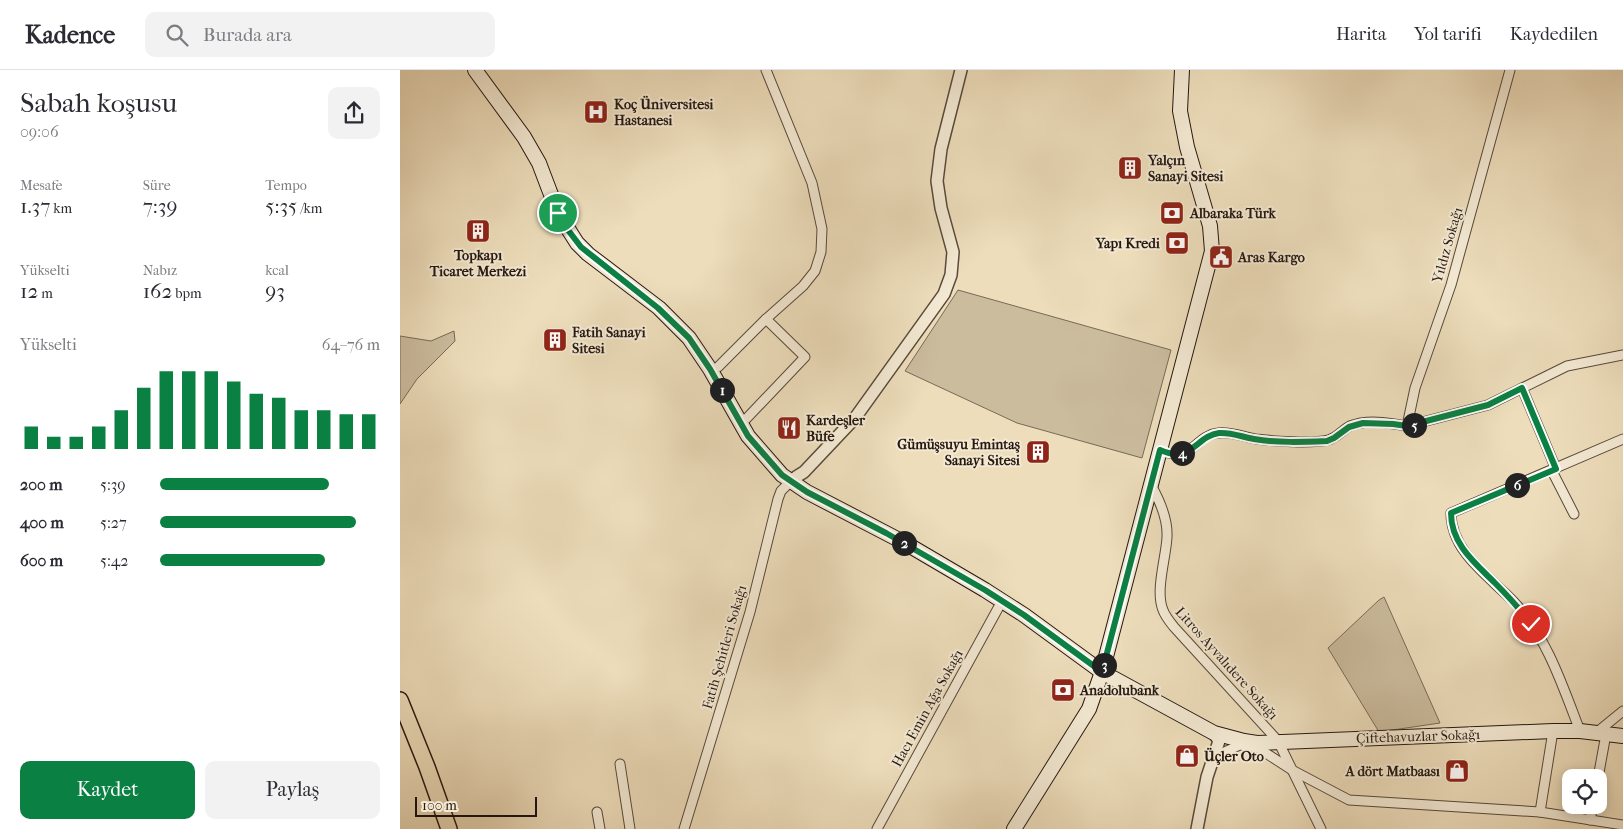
<!DOCTYPE html>
<html lang="tr">
<head>
<meta charset="utf-8">
<style>
	body { margin:0; font-family:"IM FELL French Canon",serif; background:#f2f2f3; color:#2b2b33; height:100vh; display:flex; flex-direction:column; font-size:19px; white-space:nowrap }
	* { box-sizing:border-box; margin:0 }
	p { font-size:16px; color:#7c7c81 }
	.icon { flex:none; width:28px; height:28px; fill:none; stroke:currentColor; stroke-width:2; stroke-linecap:round; stroke-linejoin:round }
	.map { position:relative; flex:1; overflow:hidden }
	.details { display:flex; flex-direction:column; background:#fff; width:400px }
	.details>* { flex:none }
	.tools { position:absolute; left:1162px; top:699px; display:grid; gap:10px }
	.tools a { display:grid; place-items:center; width:45px; height:45px; border-radius:10px; background:#fff; box-shadow:0 2px 12px #0003; font-size:25px }
	.scale { position:absolute; left:15px; bottom:12px; width:122px; box-sizing:border-box; padding-left:5px; border:2px solid #261811; border-top:0; font-size:14px; line-height:18px; white-space:nowrap; color:#261811; -webkit-text-stroke:4px #f3e9d3; paint-order:stroke }
	.pin { position:absolute; display:grid; place-items:center; width:42px; height:42px; color:#fff; margin:-21px; border:2px solid #fff; border-radius:50%; box-shadow:0 1px 5px #0007 }
	.km { position:absolute; width:25px; height:25px; margin:-12px; border-radius:50%; background:#222; color:#fff; font-size:14px; line-height:25px; text-align:center }
	.round { display:grid; place-items:center; flex:none; width:52px; height:52px; border-radius:10px; background:#f2f2f3 }
	.summary { display:flex; align-items:center; justify-content:space-between; height:85px; padding:0 20px }
	h1 { font-size:28px; font-weight:600; line-height:38px }
	.metrics { display:grid; grid-template-columns:repeat(3,1fr); gap:8px; height:85px; padding:5px 20px }
	.metrics div { display:grid; align-content:center }
	.metrics b { font-size:21px; font-weight:600 }
	.metrics small { font-size:14px; font-weight:400 }
	.metrics p { font-size:14px }
	.chart { height:140px; padding:10px 20px }
	.chart p { display:flex; justify-content:space-between }
	.chart svg { width:100%; height:90px; margin-top:5px; stroke:#0b8043; stroke-width:6 }
	.primary-button { display:flex; gap:10px; margin-top:auto; padding:10px 20px }
	.primary-button a { flex:1; height:58px; border-radius:10px; background:#0b8043; color:#fff; font-size:20px; font-weight:600; line-height:58px; text-align:center }
	.primary-button a+a { background:#f2f2f3; color:#2b2b33 }
	ul { padding:0 20px; list-style:none; font-size:16px }
	li { display:grid; grid-template-columns:80px 60px 1fr; align-items:center; height:38px }
	li i { height:12px; border-radius:6px; background:#0b8043 }
	header { display:flex; align-items:center; gap:30px; box-sizing:border-box; height:70px; padding:0 25px; background:#fff; border-bottom:1px solid #e1e1e2 }
	header strong { font-size:24px }
	nav { display:flex; gap:28px; margin-inline-start:auto; font-size:18px }
	.search { width:350px; height:45px; background:#f2f2f3; display:flex; align-items:center; gap:12px; box-sizing:border-box; padding:0 18px; border-radius:10px; color:#7c7c81; font-size:19px }
	main { display:flex; flex:1; min-height:0 }
	.map>svg:first-child { display:block }
	.green { fill:#cbbc9e; stroke:#786a58 }
	.lines { fill:none; stroke-linecap:round; stroke-linejoin:round }
	.minor-casing { stroke:#58493c; stroke-width:11 }
	.tertiary-casing { stroke:#58493c; stroke-width:14 }
	.secondary-casing { stroke:#261811; stroke-width:16 }
	.primary-casing { stroke:#261811; stroke-width:18 }
	.minor { stroke:#f3e9d3; stroke-width:9 }
	.tertiary { stroke:#f3e9d3; stroke-width:11 }
	.secondary { stroke:#f3e9d3; stroke-width:14 }
	.primary { stroke:#edddbb; stroke-width:15 }
	.route-casing { stroke:#fff; stroke-width:10 }
	.route { stroke:#0b8043; stroke-width:6 }
	.labels { text-anchor:middle; stroke-width:4; stroke-linejoin:round; paint-order:stroke }
	.poi-label { font-size:14px; font-weight:bold; fill:#261811; stroke:#f3e9d3; text-anchor:start }
	.street-label { font-size:14px; fill:#261811; stroke:#f3e9d3 }
</style>
</head>
<body>
<header>
<strong>Kadence</strong>
<div class="search"><svg class="icon" aria-label="search" viewBox="0 0 24 24"><circle cx="10" cy="10" r="6"/><path d="M15 15l6 6"/></svg>Burada ara</div>
<nav><a>Harita</a><a>Yol tarifi</a><a>Kaydedilen</a></nav>
</header>
<main>
<section class="details">
<div class="summary"><div><h1>Sabah koşusu</h1><p>09:06</p></div><a class="round"><svg class="icon" aria-label="share" viewBox="0 0 24 24"><path d="M12 15V3M7 8l5-5 5 5M5 13v7h14v-7"/></svg></a></div>
<div class="metrics">
<div><p>Mesafe</p><b>1.37<small> km</small></b></div>
<div><p>Süre</p><b>7:39</b></div>
<div><p>Tempo</p><b>5:35<small> /km</small></b></div>
</div>
<div class="metrics">
<div><p>Yükselti</p><b>12<small> m</small></b></div>
<div><p>Nabız</p><b>162<small> bpm</small></b></div>
<div><p>kcal</p><b>93</b></div>
</div>
<div class="chart"><p><span>Yükselti</span>64–76 m</p>
<svg viewBox="0 0 160 44" preserveAspectRatio="none"><path d="M5 44V33M15 44V38M25 44V38M35 44V33M45 44V25M55 44V14M65 44V6M75 44V6M85 44V6M95 44V11M105 44V17M115 44V19M125 44V25M135 44V25M145 44V27M155 44V27"/></svg>
</div>
<ul>
<li><b>200 m</b>5:39<i style="width:77%"></i></li>
<li><b>400 m</b>5:27<i style="width:89%"></i></li>
<li><b>600 m</b>5:42<i style="width:75%"></i></li>
</ul>
<div class="primary-button"><a>Kaydet</a><a>Paylaş</a></div>
</section>
<div class="map">
<svg width="1223" height="759" viewBox="0 0 1223 759">
	<rect width="100%" height="100%" fill="#edddbb"/>
	<filter id="stains"><feTurbulence type="fractalNoise" baseFrequency=".004" numOctaves="4"/><feColorMatrix values="0 0 0 0 .2 0 0 0 0 .09 0 0 0 0 .02 0 0 0 .5 -.17"/></filter>
	<radialGradient id="worn" r=".72"><stop offset=".6" stop-color="#630" stop-opacity="0"/><stop offset="1" stop-color="#630" stop-opacity=".3"/></radialGradient>
	<g class="green">
		<path d="M558 220 771 280 742 388 617 353 505 301Z"/>
		<path d="M54 261 55 271 17 309 0 334V266L31 271Z"/>
		<path d="M984 527 1040 653 979 662 928 578 979 530Z"/>
	</g>
	<g class="lines">
		<defs>
			<g id="minor">
				<path d="M318 297 366 249 403 216 415 201 421 182 422 159 412 113 366 0"/>
				<path d="M1122 318 1156 399"/>
				<path d="M346 349 405 287 366 249"/>
				<path d="M1007 356 1015 318 1051 215 1110 0"/>
				<path d="M760 381C765 382 770 384 775 384 792 386 799 365 818 363 831 361 843 367 856 369 872 371 912 374 928 370 937 368 942 360 950 356 968 349 989 353 1007 356L1088 335 1167 296 1223 285"/>
				<path d="M1152 401 1174 444"/>
				<path d="M751 415C760 431 768 449 767 467 766 488 755 521 763 540 765 546 770 552 774 557L878 671 921 759"/>
				<path d="M1180 661C1163 617 1147 567 1114 532 1089 506 1051 482 1051 443L1223 369"/>
				<path d="M1196 663 1223 641"/>
				<path d="M813 687 840 675 858 678 892 700 949 730 1140 742 1223 755"/>
				<path d="M220 694 230 759"/>
				<path d="M1198 708 1206 664"/>
				<path d="M197 742 200 759"/>
				<path d="M1140 742 1153 661"/>
				<path d="M1190 750 1193 735"/>
				<path d="M284 759 350 542 378 429 381 421 394 408"/>
				<path d="M477 759 602 531"/>
			</g>
			<g id="tertiary">
				<path d="M396 407 404 402 455 348 544 224 551 205 553 182 541 138 537 111 541 79 561 0"/>
				<path d="M797 759 807 707 819 671 814 663"/>
			</g>
			<g id="secondary">
				<path d="M75 0 124 67 139 93 158 143 177 173 188 184 259 238 289 268 310 299 348 366 382 405 407 422 505 473 585 520 624 545 702 602 814 663 844 671 857 673 1153 661H1180L1223 666"/>
				<path d="M614 759 689 639 702 602 812 181 810 156 787 77 780 41 782 0"/>
			</g>
			<path id="primary" d="M0 630 27 697 49 759"/>
		</defs>
		<use href="#minor" class="minor-casing"/>
		<use href="#tertiary" class="tertiary-casing"/>
		<use href="#secondary" class="secondary-casing"/>
		<use href="#primary" class="primary-casing"/>
		<use href="#minor" class="minor"/>
		<use href="#tertiary" class="tertiary"/>
		<use href="#secondary" class="secondary"/>
		<use href="#primary" class="primary"/>
	</g>
	<g class="lines">
		<defs>
			<path id="route" d="M158 143 168 160 181 177 258 238 289 268 310 299 348 366 382 405 407 422 486 463 585 520 624 545 702 602 760 380C765 382 771 384 775 384 793 385 801 365 819 363 831 362 842 367 854 369 877 373 903 372 927 371L934 368 949 357 963 353 993 354 1007 356 1088 335 1122 318 1156 399 1051 443C1051 474 1075 493 1095 513 1108 526 1120 539 1131 554"/>
		</defs>
		<use href="#route" class="route-casing"/>
		<use href="#route" class="route"/>
	</g>
	<defs>
		<symbol id="hospital-square" viewBox="-11 -11 22 22"><rect x="-9" y="-9" width="18" height="18" rx="4" fill="#8f2418" stroke="#f3e9d3"/><path d="M-5-5h3v3.5h4V-5h3V5h-3V1.5h-4V5h-3Z" fill="#fff"/></symbol>
		<symbol id="building-square" viewBox="-11 -11 22 22"><rect x="-9" y="-9" width="18" height="18" rx="4" fill="#8f2418" stroke="#f3e9d3"/><path d="M-4-6H4V6H1V3H-1V6H-4ZM-2.5-4.3h1.7v1.8h-1.7ZM.8-4.3h1.7v1.8H.8ZM-2.5-1h1.7V.8h-1.7ZM.8-1h1.7V.8H.8Z" fill="#fff"/></symbol>
		<symbol id="bank-square" viewBox="-11 -11 22 22"><rect x="-9" y="-9" width="18" height="18" rx="4" fill="#8f2418" stroke="#f3e9d3"/><path d="M-6-4H6V4H-6ZM0-2.3a2.3 2.3 0 1 0 0 4.6a2.3 2.3 0 1 0 0-4.6Z" fill="#fff"/></symbol>
		<symbol id="civic-square" viewBox="-11 -11 22 22"><rect x="-9" y="-9" width="18" height="18" rx="4" fill="#8f2418" stroke="#f3e9d3"/><path d="M-.6-6.5H3V-4.5H.6V-3L4-1V1h2V6H-6V1h2V-1L-.6-3ZM-1.2 2.5V6h2.4V2.5Z" fill="#fff"/></symbol>
		<symbol id="restaurant-square" viewBox="-11 -11 22 22"><rect x="-9" y="-9" width="18" height="18" rx="4" fill="#8f2418" stroke="#f3e9d3"/><path d="M-5-6h1v4h1v-4h1v4h1v-4h1v5L-1.5 .5V6h-2V.5L-5-1ZM5-6V6H3V1.5H1.5Q1.5-4 5-6Z" fill="#fff"/></symbol>
		<symbol id="shop-square" viewBox="-11 -11 22 22"><rect x="-9" y="-9" width="18" height="18" rx="4" fill="#8f2418" stroke="#f3e9d3"/><path d="M-5-2.5h2.3a2.7 3.5 0 0 1 5.4 0H5L5.5 6h-11ZM-1.5-2.5h3a1.5 2.3 0 0 0-3 0Z" fill="#fff"/></symbol>
	</defs>
	<g fill-rule="evenodd">
		<use href="#hospital-square" x="182" y="28" width="28" height="28"/>
		<use href="#building-square" x="716" y="84" width="28" height="28"/>
		<use href="#bank-square" x="758" y="129" width="28" height="28"/>
		<use href="#building-square" x="64" y="147" width="28" height="28"/>
		<use href="#bank-square" x="763" y="159" width="28" height="28"/>
		<use href="#civic-square" x="807" y="173" width="28" height="28"/>
		<use href="#building-square" x="141" y="256" width="28" height="28"/>
		<use href="#restaurant-square" x="375" y="344" width="28" height="28"/>
		<use href="#building-square" x="624" y="368" width="28" height="28"/>
		<use href="#bank-square" x="649" y="606" width="28" height="28"/>
		<use href="#shop-square" x="773" y="672" width="28" height="28"/>
		<use href="#shop-square" x="1043" y="687" width="28" height="28"/>
	</g>
	<g class="labels">
		<g class="poi-label">
			<text x="214" y="39">Koç Üniversitesi<tspan x="214" dy="16">Hastanesi</tspan></text>
			<text x="748" y="95">Yalçın<tspan x="748" dy="16">Sanayi Sitesi</tspan></text>
			<text x="790" y="148">Albaraka Türk</text>
			<text x="760" y="178" text-anchor="end">Yapı Kredi</text>
			<text x="78" y="190" text-anchor="middle">Topkapı<tspan x="78" dy="16">Ticaret Merkezi</tspan></text>
			<text x="838" y="192">Aras Kargo</text>
			<text x="172" y="267">Fatih Sanayi<tspan x="172" dy="16">Sitesi</tspan></text>
			<text x="406" y="355">Kardeşler<tspan x="406" dy="16">Büfe</tspan></text>
			<text x="620" y="379" text-anchor="end">Gümüşsuyu Emintaş<tspan x="620" dy="16">Sanayi Sitesi</tspan></text>
			<text x="680" y="625">Anadolubank</text>
			<text x="804" y="691">Üçler Oto</text>
			<text x="1040" y="706" text-anchor="end">A dört Matbaası</text>
		</g>
		<g class="street-label">
			<text transform="translate(1047 175) rotate(-74)" y="5">Yıldız Sokağı</text>
			<text transform="translate(324 577) rotate(-74)" y="5">Fatih Şehitleri Sokağı</text>
			<text transform="translate(827 593) rotate(48)" y="5">Litros Ayvalıdere Sokağı</text>
			<text transform="translate(527 638) rotate(-61)" y="5">Hacı Emin Ağa Sokağı</text>
			<text transform="translate(1018 666) rotate(-2)" y="5">Çiftehavuzlar Sokağı</text>
		</g>
	</g>
	<rect width="100%" height="100%" filter="url(#stains)"/>
	<rect width="100%" height="100%" fill="url(#worn)"/>
</svg>
<div class="tools">
<a><svg class="icon" aria-label="locate" viewBox="0 0 24 24"><circle cx="12" cy="12" r="6"/><path d="M12 2v4M12 18v4M2 12h4M18 12h4"/></svg></a>
</div>
<div class="scale">100 m</div>
<div class="pin" style="left:158px;top:143px;background:#1e9e55"><svg class="icon" aria-label="arrive" viewBox="0 0 24 24"><path d="M6 21V4h12l-3 4 3 4H6"/></svg></div>
<div class="pin" style="left:1131px;top:554px;background:#d93025"><svg class="icon" aria-label="check" viewBox="0 0 24 24"><path d="M5 12l5 5 9-10"/></svg></div>
<b class="km" style="left:322px;top:320px">1</b>
<b class="km" style="left:504px;top:473px">2</b>
<b class="km" style="left:704px;top:595px">3</b>
<b class="km" style="left:782px;top:383px">4</b>
<b class="km" style="left:1014px;top:355px">5</b>
<b class="km" style="left:1117px;top:415px">6</b>
</div>
</main>
</body>
</html>
